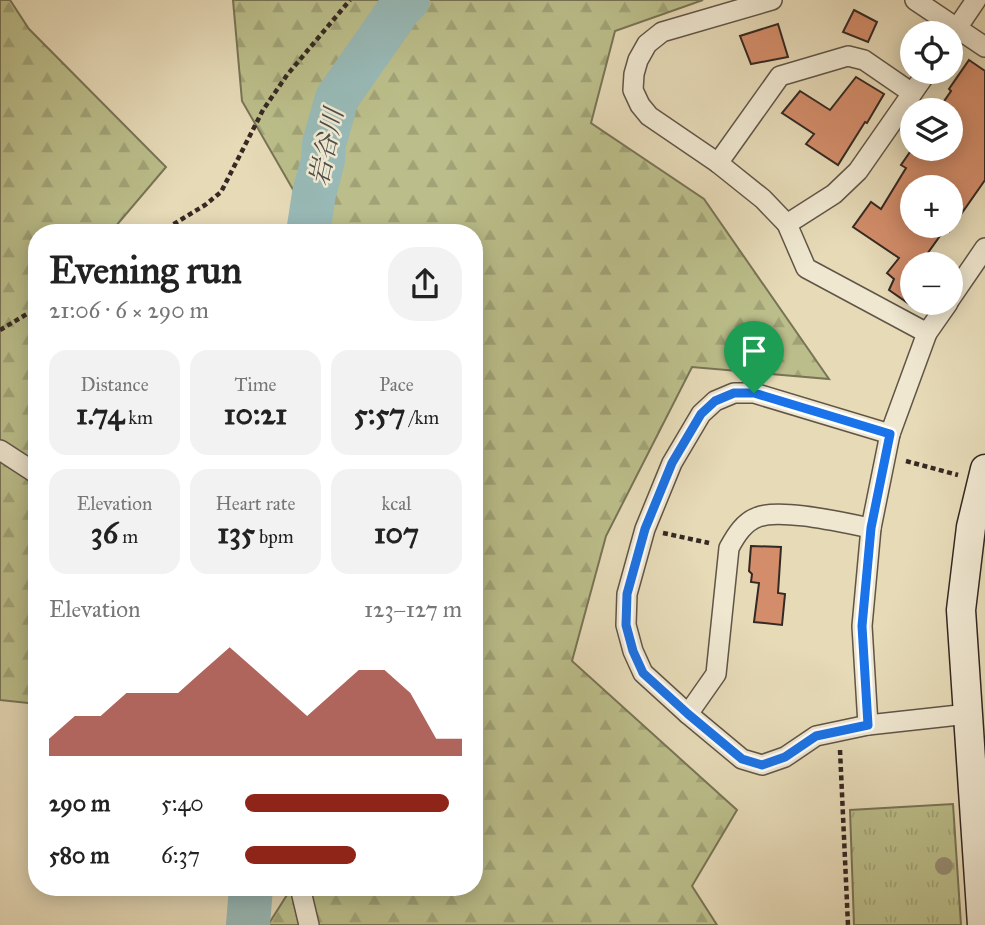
<!DOCTYPE html>
<html lang="en">
<head>
<meta charset="utf-8">
<style>
	body { margin:0; font-family:"IM FELL Great Primer","Noto Serif JP",serif; background:#f2f2f2; color:#222; height:100vh; display:flex; flex-direction:column; font-size:26px; white-space:nowrap }
	* { box-sizing:border-box; margin:0 }
	p { font-size:23px; color:#767676 }
	.icon { flex:none; width:38px; height:38px; fill:none; stroke:currentColor; stroke-width:2; stroke-linecap:round; stroke-linejoin:round }
	.map { position:relative; flex:1; overflow:hidden }
	.side { position:absolute; left:28px; top:224px; width:455px; height:672px; display:flex; flex-direction:column; background:#fff; border-radius:28px; box-shadow:0 4px 18px #0003 }
	.side>* { flex:none }
	.controls { position:absolute; left:900px; top:21px; display:grid; gap:14px }
	.controls a { display:grid; place-items:center; width:63px; height:63px; border-radius:50%; background:#fff; box-shadow:0 4px 18px #0003; font-size:35px }
	.pin { position:absolute; display:grid; place-items:center; width:60px; height:60px; color:#fff; margin:-72px -30px; border-radius:50% 50% 50% 0; rotate:-45deg; box-shadow:0 0 7px #0007 }
	.pin .icon { rotate:45deg }
	.round { display:grid; place-items:center; flex:none; width:74px; height:74px; border-radius:28px; background:#f2f2f2 }
	.overview { display:flex; align-items:center; justify-content:space-between; height:119px; padding:0 21px }
	h1 { font-size:38px; font-weight:800; line-height:52px }
	.stats { display:grid; grid-template-columns:repeat(3,1fr); gap:10px; height:119px; padding:7px 21px }
	.stats div { display:grid; align-content:center; border-radius:18px; background:#f2f2f2; text-align:center }
	.stats b { font-size:30px; font-weight:800 }
	.stats small { font-size:19px; font-weight:400 }
	.stats p { font-size:19px }
	.chart { height:196px; padding:14px 21px }
	.chart p { display:flex; justify-content:space-between }
	.chart svg { width:100%; height:126px; margin-top:7px; fill:#8f2418; opacity:.7 }
	ul { padding:0 21px; list-style:none; font-size:23px }
	li { display:grid; grid-template-columns:112px 84px 1fr; align-items:center; height:52px }
	li i { height:18px; border-radius:9px; background:#8f2418 }
	.map>svg:first-child { display:block }
	.forest { fill:url(#forest-firs); stroke:#787456; stroke-width:2 }
	.park { fill:url(#park-tufts); stroke:#787456; stroke-width:2 }
	.lines { fill:none; stroke-linecap:round; stroke-linejoin:round }
	.river { stroke:#98b9b6; stroke-width:44 }
	.building { fill:#d38d6a; stroke:#352923; stroke-width:2 }
	.street-casing { stroke:#615548; stroke-width:22 }
	.secondary-casing { stroke:#352923; stroke-width:31 }
	.path { stroke:#352923; stroke-width:4.5; stroke-dasharray:5 3.5; stroke-linecap:butt }
	.street { stroke:#efe7d0; stroke-width:19 }
	.secondary { stroke:#efe7d0; stroke-width:28 }
	.tree { fill:#978d74 }
	.route-casing { stroke:#fff; stroke-width:14 }
	.route { stroke:#1a73e8; stroke-width:9 }
	.labels { text-anchor:middle; stroke-width:5; stroke-linejoin:round; paint-order:stroke }
	.water-label { font-size:26px; font-style:italic; fill:#4e4d48; stroke:#efe7d0 }
</style>
</head>
<body>
<div class="map">
<svg width="985" height="925" viewBox="0 0 985 925">
	<defs>
		<pattern id="forest-firs" width="22" height="20" patternUnits="userSpaceOnUse" patternTransform="scale(1.75)"><rect width="22" height="20" fill="#bbbe8a"/><path d="M5 1l3.5 6h-7zM16 11l3.5 6h-7z" fill="#a1a377"/></pattern>
		<pattern id="park-tufts" width="24" height="20" patternUnits="userSpaceOnUse" patternTransform="scale(1.75)"><rect width="24" height="20" fill="#bbbe8a"/><path d="M3 7l-1-3M5 7V3M7 7l1-3M15 17l-1-3M17 17v-4M19 17l1-3" fill="none" stroke="#a1a377"/></pattern>
	</defs>
	<rect width="100%" height="100%" fill="#e6dab7"/>
	<filter id="stains"><feTurbulence type="fractalNoise" baseFrequency=".00286" numOctaves="4"/><feColorMatrix values="0 0 0 0 .2 0 0 0 0 .09 0 0 0 0 .02 0 0 0 .5 -.17"/></filter>
	<radialGradient id="worn" r=".72"><stop offset=".6" stop-color="#630" stop-opacity="0"/><stop offset="1" stop-color="#630" stop-opacity=".3"/></radialGradient>
	<g class="forest">
		<path d="M0 0H10L29 29 166 167 110 233H37V704L0 700Z"/>
		<path d="M233 0H703L615 31 591 123 704 199 829 379 692 367 606 536 572 661 737 810 692 886 717 925H268L292 887H474V233H318L242 101Z"/>
	</g>
	<path class="park" d="M953 804 961 925H854L850 810Z"/>
	<g class="lines">
		<g class="river">
			<path d="M308 233 314 194 323 160 324 144 337 98 400 8 408 0"/>
			<path d="M248 925 251 887"/>
		</g>
	</g>
	<g class="building">
		<path d="M854 10 877 22 868 42 843 32Z"/>
		<path d="M778 24 788 57 751 64 740 36Z"/>
		<path d="M969 60 985 71V180L950 230V187H912V226H947L920 264H912V306L889 290 894 279 887 273 899 258 853 227 871 202 881 209 906 168 901 165 912 149H950V110H938L951 91 949 89Z"/>
		<path d="M856 77 884 94 867 123 865 122 838 165 806 144 814 134 782 113 800 91 830 110Z"/>
		<path d="M751 546 781 547 778 593 785 594 782 625 754 622 759 583 751 582 752 574 749 571Z"/>
	</g>
	<g class="lines">
		<defs>
			<g id="street">
				<path d="M772 0 662 32 647 44 638 60 634 74 633 90 640 105 649 116 718 163 763 199 787 224 806 268 927 333"/>
				<path d="M915 0 985 47"/>
				<path d="M951 37 976 0"/>
				<path d="M718 163 780 76 848 56 864 60 912 93"/>
				<path d="M787 224 834 194 858 171 927 72"/>
				<path d="M950 299 985 248"/>
				<path d="M890 434 754 393H734L715 401 701 414 672 463 645 529 627 594 626 625 633 651 643 673 688 714 742 759 762 765 785 757 816 736 868 725 968 714"/>
				<path d="M0 450 37 474"/>
				<path d="M688 714 716 674 729 548C736 535 744 522 758 517 781 508 844 523 871 528"/>
				<path d="M868 725 862 626 871 528 890 434 927 333 948 303"/>
				<path d="M300 887 309 925"/>
			</g>
			<path id="secondary" d="M982 925 961 610 971 527 985 469"/>
		</defs>
		<use href="#street" class="street-casing"/>
		<use href="#secondary" class="secondary-casing"/>
		<g class="path">
			<path d="M159 233 205 205 221 192 263 110 287 75 350 0"/>
			<path d="M0 330 37 308"/>
			<path d="M906 461 958 475"/>
			<path d="M663 533 709 543"/>
			<path d="M840 750 848 925"/>
		</g>
		<use href="#street" class="street"/>
		<use href="#secondary" class="secondary"/>
	</g>
	<circle class="tree" cx="944" cy="866" r="9"/>
	<g class="lines">
		<defs>
			<path id="route" d="M734 393H754L890 434 871 528 862 626 868 725 816 736 785 757 762 765 742 759 688 714 643 673 633 651 626 625 627 594 645 529 672 463 701 414 715 401Z"/>
		</defs>
		<use href="#route" class="route-casing"/>
		<use href="#route" class="route"/>
	</g>
	<g class="labels">
		<g class="water-label">
			<text transform="translate(326 147) rotate(-78)" y="9">岩谷川</text>
		</g>
	</g>
	<rect width="100%" height="100%" filter="url(#stains)"/>
	<rect width="100%" height="100%" fill="url(#worn)"/>
</svg>
<div class="controls">
<a><svg class="icon" aria-label="locate" viewBox="0 0 24 24"><circle cx="12" cy="12" r="6"/><path d="M12 2v4M12 18v4M2 12h4M18 12h4"/></svg></a>
<a><svg class="icon" aria-label="layers" viewBox="0 0 24 24"><path d="M12 4l9 5-9 5-9-5zM3 14l9 5 9-5"/></svg></a>
<a>+</a>
<a>−</a>
</div>
<div class="pin" style="left:754px;top:393px;background:#1e9e55"><svg class="icon" aria-label="arrive" viewBox="0 0 24 24"><path d="M6 21V4h12l-3 4 3 4H6"/></svg></div>
<section class="side">
<div class="overview"><div><h1>Evening run</h1><p>21:06 · 6 × 290 m</p></div><a class="round"><svg class="icon" aria-label="share" viewBox="0 0 24 24"><path d="M12 15V3M7 8l5-5 5 5M5 13v7h14v-7"/></svg></a></div>
<div class="stats">
<div><p>Distance</p><b>1.74<small> km</small></b></div>
<div><p>Time</p><b>10:21</b></div>
<div><p>Pace</p><b>5:57<small> /km</small></b></div>
</div>
<div class="stats">
<div><p>Elevation</p><b>36<small> m</small></b></div>
<div><p>Heart rate</p><b>135<small> bpm</small></b></div>
<div><p>kcal</p><b>107</b></div>
</div>
<div class="chart"><p><span>Elevation</span>123–127 m</p>
<svg viewBox="0 0 160 44" preserveAspectRatio="none"><path d="M0 44V38L10 30L20 30L30 22L40 22L50 22L60 14L70 6L80 14L90 22L100 30L110 22L120 14L130 14L140 22L150 38L160 38V44z"/></svg>
</div>
<ul>
<li><b>290 m</b>5:40<i style="width:94%"></i></li>
<li><b>580 m</b>6:37<i style="width:51%"></i></li>
</ul>
</section>
</div>
</body>
</html>
